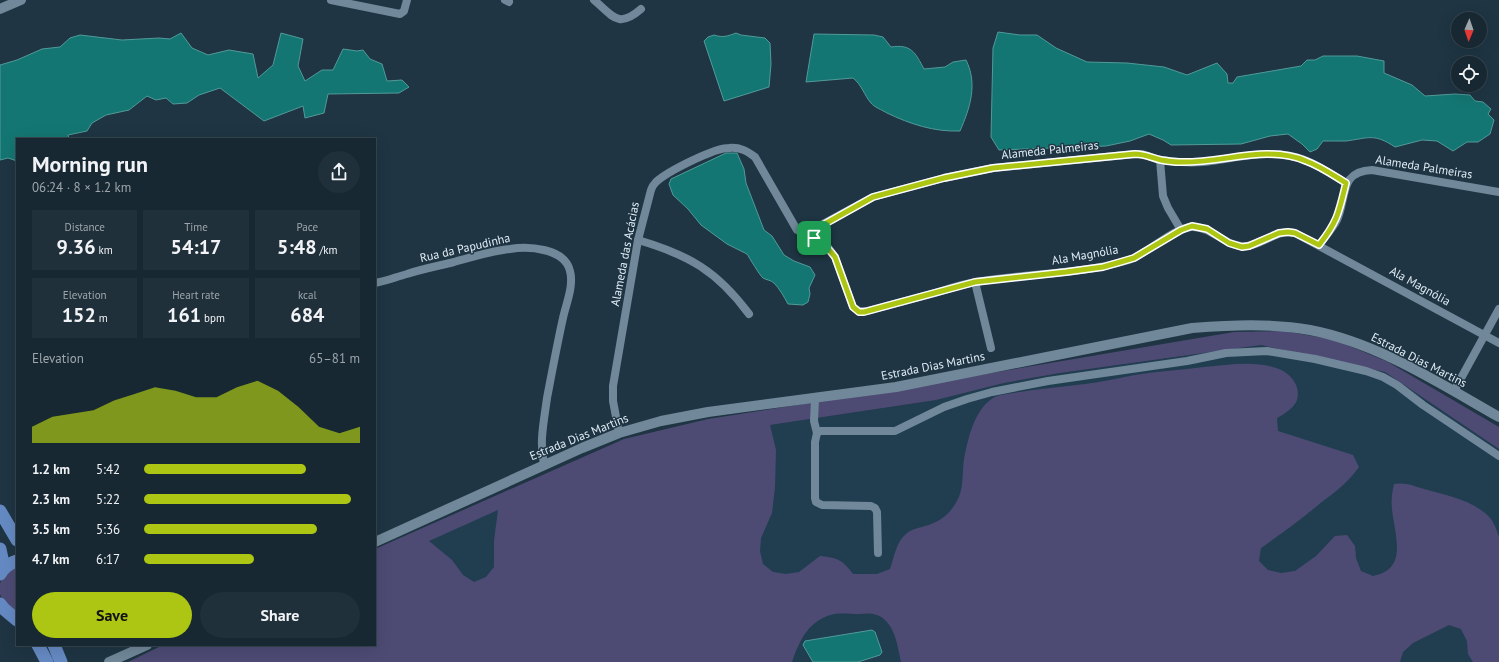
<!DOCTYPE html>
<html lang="en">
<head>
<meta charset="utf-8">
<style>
	body { margin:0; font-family:"PT Sans",sans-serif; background:#20303a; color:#f1f3f6; height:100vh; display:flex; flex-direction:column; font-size:15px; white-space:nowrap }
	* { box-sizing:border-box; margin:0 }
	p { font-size:13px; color:#9ea6ac }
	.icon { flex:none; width:22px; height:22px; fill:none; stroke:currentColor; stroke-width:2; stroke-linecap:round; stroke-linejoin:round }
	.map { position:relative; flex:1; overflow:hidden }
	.details { position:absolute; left:16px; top:138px; width:360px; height:508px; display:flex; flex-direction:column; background:#172832; border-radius:0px; box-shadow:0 4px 16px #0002,0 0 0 1px #36444d }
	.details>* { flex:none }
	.needle { width:26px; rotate:182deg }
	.controls { position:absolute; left:1451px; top:12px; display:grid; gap:8px }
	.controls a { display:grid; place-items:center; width:36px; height:36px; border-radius:50%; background:#172832; box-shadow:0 4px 16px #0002,0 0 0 1px #36444d; font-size:20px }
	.pin { position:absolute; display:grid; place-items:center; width:34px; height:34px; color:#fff; margin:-17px; border-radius:8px; box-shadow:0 2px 6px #0006 }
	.round { display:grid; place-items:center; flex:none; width:42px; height:42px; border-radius:21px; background:#20303a }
	.head { display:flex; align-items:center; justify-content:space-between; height:68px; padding:0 16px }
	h1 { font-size:22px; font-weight:700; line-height:30px }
	.stats { display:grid; grid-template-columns:repeat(3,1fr); gap:6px; height:68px; padding:4px 16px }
	.stats div { display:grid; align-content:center; border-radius:0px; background:#20303a; text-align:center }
	.stats b { font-size:20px; font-weight:700 }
	.stats small { font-size:11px; font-weight:400 }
	.stats p { font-size:11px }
	.chart { height:112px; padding:8px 16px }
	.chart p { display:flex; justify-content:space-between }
	.chart svg { width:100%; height:72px; margin-top:4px; fill:#acc613; opacity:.7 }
	.action { display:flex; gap:8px; margin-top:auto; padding:8px 16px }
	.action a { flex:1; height:46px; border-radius:24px; background:#acc613; color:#111; font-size:16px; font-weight:700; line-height:46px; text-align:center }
	.action a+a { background:#20303a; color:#f1f3f6 }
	ul { padding:0 16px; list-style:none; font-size:13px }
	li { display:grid; grid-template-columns:64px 48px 1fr; align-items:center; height:30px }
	li i { height:10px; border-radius:5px; background:#acc613 }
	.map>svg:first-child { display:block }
	.built { fill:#213e51 }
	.green { fill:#4d4b74; fill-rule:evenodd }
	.water { fill:#147672; stroke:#519a9a }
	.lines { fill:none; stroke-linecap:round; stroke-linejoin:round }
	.minor { stroke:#708899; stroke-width:8 }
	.tertiary { stroke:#708899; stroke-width:10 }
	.primary { stroke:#658ac3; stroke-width:13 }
	.route-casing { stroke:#fff; stroke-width:8 }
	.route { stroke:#acc613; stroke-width:5 }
	.labels { text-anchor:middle; stroke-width:3; stroke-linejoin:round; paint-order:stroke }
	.street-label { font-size:12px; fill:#e0edf6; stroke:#1f3543 }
</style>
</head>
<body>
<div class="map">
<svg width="1499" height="662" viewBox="0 0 1499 662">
	<rect width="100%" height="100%" fill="#1f3543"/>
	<path class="built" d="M1261 345 1385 372 1499 449V662H160L375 645V564L556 484 770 425 936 400 1004 383 1060 373Z"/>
	<g class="green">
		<path d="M1284 331 1335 340 1388 362 1499 427V449L1385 372 1261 345 1060 373 1004 383 936 400 770 425 776 450 775 487 772 513 761 538 760 551 763 564 773 572 786 574 799 572 820 556C837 558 842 559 853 574H877L890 569C894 558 896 542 906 534 911 529 919 528 925 526 940 522 950 514 957 501 964 489 962 473 964 459 968 439 974 410 993 398 998 395 1007 394 1013 393 1037 389 1061 387 1085 384 1102 382 1118 378 1135 375 1158 371 1181 370 1204 367 1229 365 1254 360 1279 369 1291 374 1301 386 1297 400 1294 408 1284 414 1277 418L1278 431 1353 455 1359 467C1349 481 1337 491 1323 501 1303 518 1282 533 1261 548L1259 561 1268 570 1281 573 1295 571 1316 556 1335 536 1347 535 1355 546 1356 558 1361 571 1373 576C1381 574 1388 572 1393 564 1402 551 1393 523 1392 509 1391 500 1392 493 1394 484 1405 482 1414 486 1424 489 1445 495 1468 499 1485 513 1493 519 1496 528 1499 537V662H1473L1468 654 1467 641 1461 629 1449 625 1413 643 1403 652 1400 662H901C898 649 896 632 887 622 879 613 870 613 859 614 851 614 842 613 834 614 809 620 800 639 792 662H128L163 645H375V549L624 439 708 419 866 394 1234 332ZM498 510 494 541V567L486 577 474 582 463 575 452 560 429 541Z"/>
		<path d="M17 565V613L3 602 0 594V584L2 577Z"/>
	</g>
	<g class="water">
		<path d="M998 32 1020 35H1037L1056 48 1087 62 1127 63 1164 67 1187 75 1217 63 1227 74 1228 83H1233L1237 77 1301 66 1307 60H1315L1323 56H1357L1384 61V73L1412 85 1425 96 1455 94 1470 95 1475 101 1483 102 1491 109 1488 114 1494 120 1490 134 1478 142H1467L1453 151 1437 141 1422 140 1395 147C1374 133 1369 138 1346 141 1338 141 1331 141 1323 141L1317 149 1310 152 1302 144 1288 134 1270 136 1241 144 1171 145 1163 140 1149 134 1130 141 1106 146 999 150 991 137 993 48Z"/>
		<path d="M181 33 192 48 208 55 229 50 253 54 258 78 273 65 281 33 303 39 298 66 305 81 322 70H333L343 49 357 51 363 50 370 59 382 64 387 81 402 80 409 87 399 93 328 94 324 113 305 118 303 106 264 121 220 88 199 95 187 103 173 104 166 98 156 100 147 96 129 110 106 115 92 123 87 131 68 135 69 139H17V161L8 158 0 160V65L17 60 42 49 60 47 70 38 80 35 122 40 159 38 170 39Z"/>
		<path d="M736 33 741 35 765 38 770 43 771 64 769 87 724 101 704 41 708 37 714 35C723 38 728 36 736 33Z"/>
		<path d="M814 34 874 35 883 37 891 47C911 44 915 52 924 69L945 67 953 62 966 60C978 84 970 108 960 131 934 132 910 124 887 113 882 110 874 107 871 103 864 95 862 85 853 78L806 82Z"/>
		<path d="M726 153H737L744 169 746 183 764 230 772 236 784 255 794 261 810 267 815 275 809 288 810 294 808 302 803 305 788 304C784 297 780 289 774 283 771 280 766 280 763 278 760 276 749 257 747 254L727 244 701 225 688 209 673 195 669 184 671 179Z"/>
		<path d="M872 630 875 632 882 652 880 655 858 662H813L803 645 805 641Z"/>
	</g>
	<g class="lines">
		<g class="minor">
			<path d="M331 0 400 14 404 11 407 0"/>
			<path d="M505 0 509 2"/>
			<path d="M594 0C613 16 618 29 641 9"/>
			<path d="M1160 160C1174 162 1189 163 1203 162 1232 159 1263 150 1291 156 1311 160 1329 173 1346 183"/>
			<path d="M814 238 817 229 821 225 873 197 944 178 993 168 1135 154H1142L1160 160 1163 196 1168 208 1181 230"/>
			<path d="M638 240C689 255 717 271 749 314"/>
			<path d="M1319 245C1325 237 1332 229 1337 220 1347 198 1339 171 1372 170L1499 192"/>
			<path d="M975 282 991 348"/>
			<path d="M375 283C386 281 396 277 407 274 422 269 438 266 454 262 472 257 491 251 510 249 528 246 565 248 570 271 574 286 566 304 563 318 557 345 552 372 547 398 544 421 539 442 544 464"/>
			<path d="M1454 391 1499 309"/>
			<path d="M815 399 814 421 817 433"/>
			<path d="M619 433 613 401V386L638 240 651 190C652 187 654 184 656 182 668 171 714 148 729 148 740 147 747 151 755 157L797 230 814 238 827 246 835 257 853 307 859 311H867C890 305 912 299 935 293 948 289 962 284 976 282 1026 273 1079 275 1129 260 1147 254 1175 226 1193 227 1213 227 1226 248 1246 246 1264 245 1275 229 1295 233L1499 343"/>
			<path d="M878 553 877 512 875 508 871 506 822 505 816 502 815 498V442L817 433 820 431H895L944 407 967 399 992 392 1048 381 1187 361 1226 353 1267 351 1315 359 1366 371 1383 377 1397 385 1423 405 1499 456"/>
		</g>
		<g class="tertiary">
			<path d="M0 9 21 0"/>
			<path d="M375 542 582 448 619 433 661 421 708 412 896 387 1192 328C1231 325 1271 323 1310 330 1378 343 1439 383 1499 417"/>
			<path d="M109 662 147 645"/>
		</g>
		<g class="primary">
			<path d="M0 511 17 540"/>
			<path d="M0 549 4 568"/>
			<path d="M0 574C4 567 10 563 17 561"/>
			<path d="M0 604 4 609 17 620"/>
			<path d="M38 645 47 662"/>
			<path d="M54 645 61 662"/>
		</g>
	</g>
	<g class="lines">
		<defs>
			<path id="route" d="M1135 154C1145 154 1152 158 1161 160 1167 161 1174 162 1179 162 1221 164 1266 144 1306 161 1320 166 1333 175 1346 183 1339 212 1338 221 1319 245L1295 233 1288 232 1279 233 1249 246 1242 247 1229 243 1207 229 1192 226 1181 230 1134 258 1117 263 1103 267 1066 272 975 282 864 312H859L853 307 835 257 826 246 814 238 817 229 821 226 873 197 944 178 993 168Z"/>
		</defs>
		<use href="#route" class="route-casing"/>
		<use href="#route" class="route"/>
	</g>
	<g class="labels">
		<g class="street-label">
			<text transform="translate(1050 150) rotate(-6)" y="4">Alameda Palmeiras</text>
			<text transform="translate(1424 167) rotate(9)" y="4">Alameda Palmeiras</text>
			<text transform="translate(465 248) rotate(-13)" y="4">Rua da Papudinha</text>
			<text transform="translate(625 254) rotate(-79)" y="4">Alameda das Acácias</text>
			<text transform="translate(1085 255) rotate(-10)" y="4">Ala Magnólia</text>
			<text transform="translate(1420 286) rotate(29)" y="4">Ala Magnólia</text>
			<text transform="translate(1419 360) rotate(27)" y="4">Estrada Dias Martins</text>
			<text transform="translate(933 366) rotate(-11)" y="4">Estrada Dias Martins</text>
			<text transform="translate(579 437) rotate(-22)" y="4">Estrada Dias Martins</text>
		</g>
	</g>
</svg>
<div class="controls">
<a><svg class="needle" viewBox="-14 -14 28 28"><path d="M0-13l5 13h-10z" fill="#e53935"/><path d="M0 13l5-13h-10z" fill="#9ea6ac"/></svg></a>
<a><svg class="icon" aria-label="locate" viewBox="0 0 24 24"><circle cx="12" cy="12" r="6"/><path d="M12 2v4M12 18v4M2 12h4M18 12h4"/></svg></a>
</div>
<div class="pin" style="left:814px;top:238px;background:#1e9e55"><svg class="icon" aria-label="arrive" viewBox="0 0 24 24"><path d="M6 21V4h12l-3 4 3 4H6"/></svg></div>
<section class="details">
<div class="head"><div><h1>Morning run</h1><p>06:24 · 8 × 1.2 km</p></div><a class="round"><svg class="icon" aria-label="share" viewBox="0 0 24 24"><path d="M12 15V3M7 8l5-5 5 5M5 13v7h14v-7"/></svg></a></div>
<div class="stats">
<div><p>Distance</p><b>9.36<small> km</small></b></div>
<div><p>Time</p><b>54:17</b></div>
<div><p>Pace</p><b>5:48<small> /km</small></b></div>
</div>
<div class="stats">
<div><p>Elevation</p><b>152<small> m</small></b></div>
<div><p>Heart rate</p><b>161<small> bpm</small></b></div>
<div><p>kcal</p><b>684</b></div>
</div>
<div class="chart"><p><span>Elevation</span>65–81 m</p>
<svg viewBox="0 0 160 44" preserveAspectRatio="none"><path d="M0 44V34L10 28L20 26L30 24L40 18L50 14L60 10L70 12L80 16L90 16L100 10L110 6L120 12L130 22L140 34L150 38L160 34V44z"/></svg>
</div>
<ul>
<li><b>1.2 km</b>5:42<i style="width:75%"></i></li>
<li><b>2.3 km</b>5:22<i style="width:96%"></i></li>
<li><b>3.5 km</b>5:36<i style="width:80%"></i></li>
<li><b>4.7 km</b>6:17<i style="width:51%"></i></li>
</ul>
<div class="action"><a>Save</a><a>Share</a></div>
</section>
</div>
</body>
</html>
